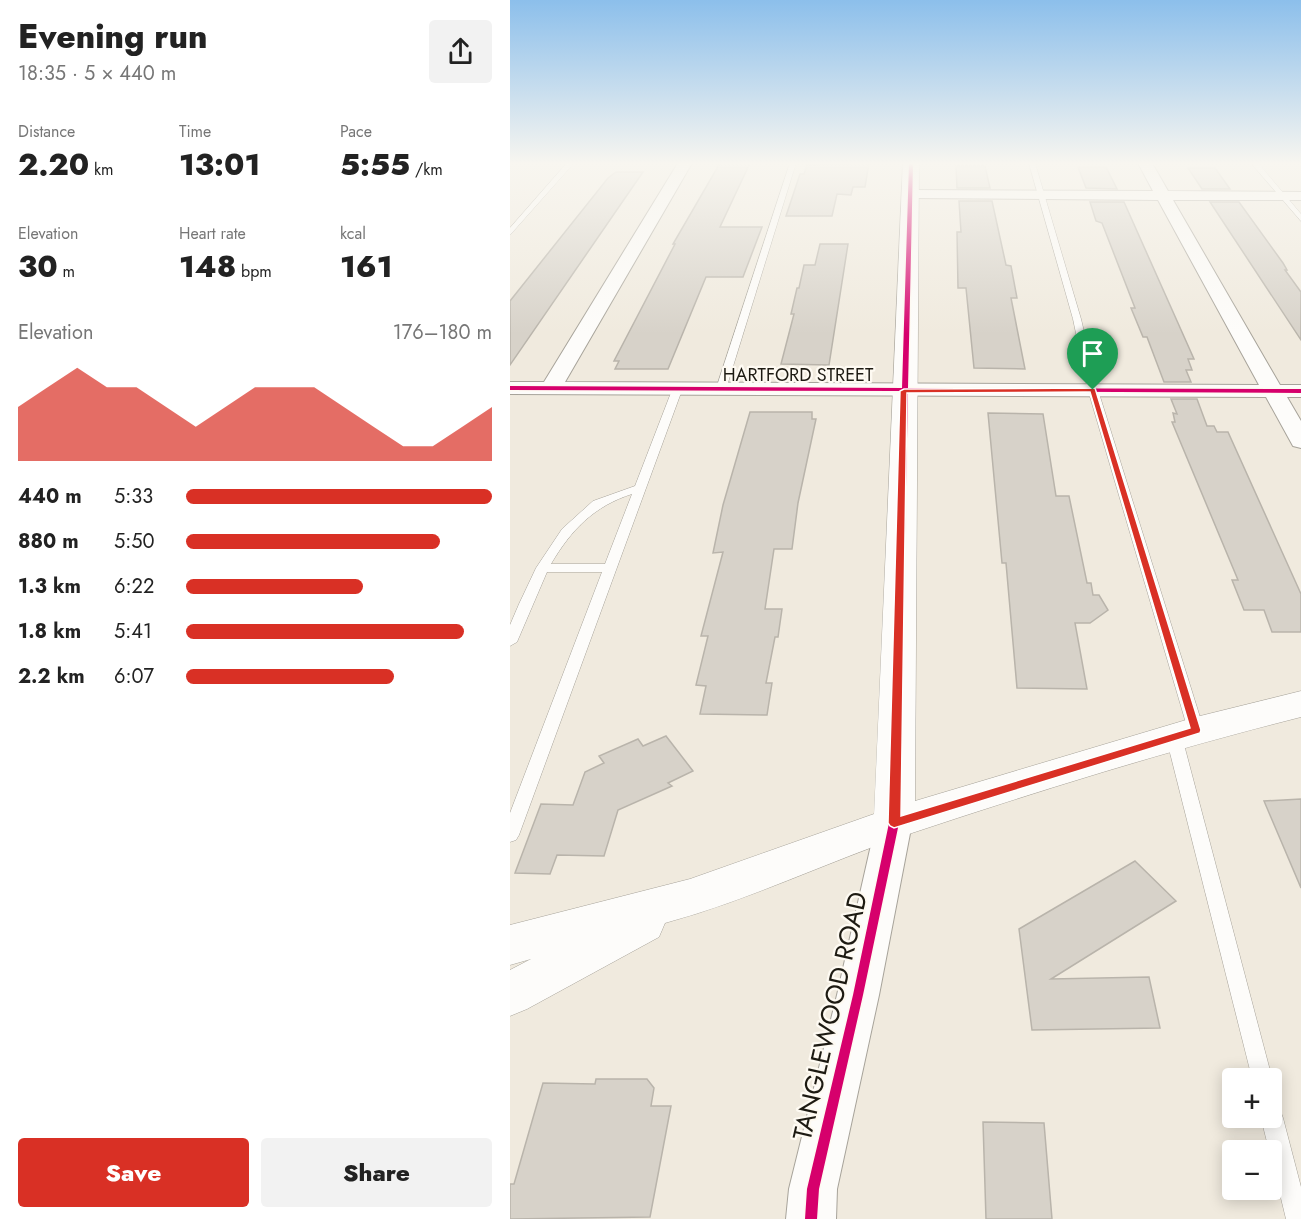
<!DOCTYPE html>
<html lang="en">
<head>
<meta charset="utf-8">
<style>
	body { margin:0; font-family:Jost,sans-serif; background:#f2f2f2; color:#222; height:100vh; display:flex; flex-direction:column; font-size:22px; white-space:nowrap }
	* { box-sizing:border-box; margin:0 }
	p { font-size:20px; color:#767676 }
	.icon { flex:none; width:33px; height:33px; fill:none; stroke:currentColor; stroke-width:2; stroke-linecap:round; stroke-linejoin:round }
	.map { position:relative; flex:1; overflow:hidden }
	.drawer { display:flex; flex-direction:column; background:#fff; width:510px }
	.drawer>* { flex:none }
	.fabs { position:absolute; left:712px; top:1068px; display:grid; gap:12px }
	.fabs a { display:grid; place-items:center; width:60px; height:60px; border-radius:6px; background:#fff; box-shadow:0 3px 15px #0003; font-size:30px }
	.pin { position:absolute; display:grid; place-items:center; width:51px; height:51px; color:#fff; margin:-62px -26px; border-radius:50% 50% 50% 0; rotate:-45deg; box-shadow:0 0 6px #0007 }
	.pin .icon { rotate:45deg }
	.round { display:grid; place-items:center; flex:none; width:63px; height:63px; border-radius:6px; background:#f2f2f2 }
	.head { display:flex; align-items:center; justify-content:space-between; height:102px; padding:0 18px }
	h1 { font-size:33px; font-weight:800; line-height:45px }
	.stats { display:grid; grid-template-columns:repeat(3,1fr); gap:9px; height:102px; padding:6px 18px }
	.stats div { display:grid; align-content:center }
	.stats b { font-size:30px; font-weight:800 }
	.stats small { font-size:16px; font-weight:400 }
	.stats p { font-size:16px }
	.chart { height:168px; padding:12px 18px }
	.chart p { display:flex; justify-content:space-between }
	.chart svg { width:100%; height:108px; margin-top:6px; fill:#d93025; opacity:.7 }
	.action { display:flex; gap:12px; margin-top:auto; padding:12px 18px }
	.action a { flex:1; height:69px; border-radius:6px; background:#d93025; color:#fff; font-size:24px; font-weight:800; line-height:69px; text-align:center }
	.action a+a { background:#f2f2f2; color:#222 }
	ul { padding:0 18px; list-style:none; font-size:20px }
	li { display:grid; grid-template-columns:96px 72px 1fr; align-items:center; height:45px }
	li i { height:15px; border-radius:8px; background:#d93025 }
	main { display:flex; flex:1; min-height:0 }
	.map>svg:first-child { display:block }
	.building { fill:#d7d2c9; stroke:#b9b4ab; stroke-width:1.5 }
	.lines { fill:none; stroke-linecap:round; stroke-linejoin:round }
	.lane-casing { stroke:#a7a39a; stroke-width:1 }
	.street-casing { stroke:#a7a39a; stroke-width:2 }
	.secondary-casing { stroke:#a7a39a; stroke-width:1 }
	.lane { fill:#fdfcfa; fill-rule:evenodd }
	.street { fill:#fdfcfa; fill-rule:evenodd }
	.secondary { fill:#fdfcfa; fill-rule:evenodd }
	.cycleway-casing { stroke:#fefaf2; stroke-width:3 }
	.cycleway { fill:#d6006c; fill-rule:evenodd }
	.route { fill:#d93025; stroke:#fff; stroke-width:1.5; fill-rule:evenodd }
	.labels { text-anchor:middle; stroke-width:4.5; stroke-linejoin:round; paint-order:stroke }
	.far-street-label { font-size:18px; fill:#1d1a12; stroke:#fefaf2 }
	.near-street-label { font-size:26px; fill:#1d1a12; stroke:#fefaf2 }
</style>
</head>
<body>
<main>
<section class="drawer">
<div class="head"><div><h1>Evening run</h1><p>18:35 · 5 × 440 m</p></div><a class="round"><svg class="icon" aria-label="share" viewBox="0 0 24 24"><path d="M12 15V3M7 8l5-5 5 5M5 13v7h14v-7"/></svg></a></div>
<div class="stats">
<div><p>Distance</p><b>2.20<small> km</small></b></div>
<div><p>Time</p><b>13:01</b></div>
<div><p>Pace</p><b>5:55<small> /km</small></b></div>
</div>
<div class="stats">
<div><p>Elevation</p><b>30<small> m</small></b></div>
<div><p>Heart rate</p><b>148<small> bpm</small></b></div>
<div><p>kcal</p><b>161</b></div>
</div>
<div class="chart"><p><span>Elevation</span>176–180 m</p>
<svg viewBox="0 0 160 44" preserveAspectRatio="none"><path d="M0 44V22L10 14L20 6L30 14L40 14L50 22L60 30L70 22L80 14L90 14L100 14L110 22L120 30L130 38L140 38L150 30L160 22V44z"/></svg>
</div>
<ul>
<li><b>440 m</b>5:33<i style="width:100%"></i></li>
<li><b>880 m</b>5:50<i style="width:83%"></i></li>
<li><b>1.3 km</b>6:22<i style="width:58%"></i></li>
<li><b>1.8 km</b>5:41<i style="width:91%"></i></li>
<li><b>2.2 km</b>6:07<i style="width:68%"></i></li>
</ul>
<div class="action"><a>Save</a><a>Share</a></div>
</section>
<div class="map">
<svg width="791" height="1219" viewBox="0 0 791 1219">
	<rect width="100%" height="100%" fill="#f0eade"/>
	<g class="building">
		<path d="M210 163H240L210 227H252L233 277H196L158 369H105L109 361H104L165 244H163Z"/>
		<path d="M359 163 355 187H343L341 195 327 194 322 216H276L290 174H294L297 165Z"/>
		<path d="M446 166H475L480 188H447Z"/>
		<path d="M568 167H596L607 189 576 188Z"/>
		<path d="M678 168H705L720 189H692Z"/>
		<path d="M106 172H133L0 365V301L98 178Z"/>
		<path d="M449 201H482L496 265 501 266 507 298H501L515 369 464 368 456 288H448L447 232H451Z"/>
		<path d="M580 202H614L684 359H678L682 370H676L681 382H654L637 337H633L621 308H625L592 223 586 221Z"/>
		<path d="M700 202H729L773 263 777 270H775L791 292V340Z"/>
		<path d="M310 244H338L319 365 271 364 284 314H281L287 288H289L294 265H305Z"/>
		<path d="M661 399H687L697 426H704L707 432H718L791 594V632H762L754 610H734L722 580H728L662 422H665L663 413 667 414Z"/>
		<path d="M240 412H302V419H306L288 503 282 549H264L255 609H272L268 637H265L256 683H262L257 715 190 714 196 686 186 685 198 636H191L213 552 203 553 213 505Z"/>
		<path d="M478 413 533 414 546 496H559L577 583H581L583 595H589L598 610 580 623H565L577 689 507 688 496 563H492Z"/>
		<path d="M156 736 183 771 158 783 162 786 108 810 94 856 47 855 40 874 5 873 31 804 63 805 75 772 94 763 89 756 128 739 133 746Z"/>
		<path d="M791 799V888L754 801Z"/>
		<path d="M625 861 666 901 541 979 639 977 650 1028 522 1030 509 929Z"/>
		<path d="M86 1079H137L144 1088 141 1106H161L140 1217 0 1219V1184H4L33 1083 85 1084Z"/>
		<path d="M473 1122 534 1123 542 1219H476Z"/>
	</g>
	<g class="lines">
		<defs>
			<g id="lane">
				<path d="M57 163H64L0 235V228Z"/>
				<path d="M280 163H286L216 389 215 391H207L206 389Z"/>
				<path d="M519 163H525L571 319 588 390 694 730 691 734H681L678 730 578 390 563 319Z"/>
				<path d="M741 163H748L791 214V221Z"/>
				<path d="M167 387 172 390 9 835 6 840 0 842V813L92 572H37L7 642 0 646V625L9 604 26 568 52 529 83 501 125 486 162 390ZM122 494 95 564H41C61 530 84 506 122 494Z"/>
				<path d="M664 731 669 733 672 737 762 1078V1079L742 1078 656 737 659 733Z"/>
				<path d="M762 1107 770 1110 773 1118 791 1187V1219H776L762 1161V1150H759L751 1118H762Z"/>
			</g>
			<g id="street">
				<path d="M168 163H182L55 382 749 385 648 200 401 198 394 194 401 190 643 191 628 163H642L658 191 791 192V200H663L770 385H791V397H777L791 421V448L783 446 756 397 0 394V382H34Z"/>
				<path d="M384 809 397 813 402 823 369 995 327 1189 326 1219H276L279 1189 327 995 366 823 371 813Z"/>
			</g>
			<path id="secondary" d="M393 163H409L405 801 686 717 791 691V717C659 750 528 791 399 834 317 862 239 900 155 923L149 937 17 1009 0 1016V970L21 959 0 965V925L180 879 364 814Z"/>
		</defs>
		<use href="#lane" class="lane-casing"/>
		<use href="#street" class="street-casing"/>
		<use href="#secondary" class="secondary-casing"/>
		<use href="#lane" class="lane"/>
		<use href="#street" class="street"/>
		<use href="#secondary" class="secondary"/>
		<defs>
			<path id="cycleway" d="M399 163H403L398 388 791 389V393L398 391 389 823 353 995 309 1189 307 1219H295L297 1189 343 995 379 823 392 391 0 390V386L392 388Z"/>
		</defs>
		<use href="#cycleway" class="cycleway-casing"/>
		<use href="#cycleway" class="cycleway"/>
	</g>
	<linearGradient id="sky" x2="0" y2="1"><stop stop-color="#8cbfeb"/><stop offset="0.49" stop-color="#f8f6f0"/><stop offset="1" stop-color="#f8f6f0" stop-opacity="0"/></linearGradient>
	<rect width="791" height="334" fill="url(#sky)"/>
	<path class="route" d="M585 388 691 730 690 733 384 828 380 826 378 823 390 391 394 389ZM580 392 680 728 391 816 397 393Z"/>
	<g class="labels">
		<g class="far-street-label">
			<text x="288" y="381">HARTFORD STREET</text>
		</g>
		<g class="near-street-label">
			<text transform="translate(320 1016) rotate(-77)" y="9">TANGLEWOOD ROAD</text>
		</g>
	</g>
</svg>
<div class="fabs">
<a>+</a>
<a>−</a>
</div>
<div class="pin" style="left:583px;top:390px;background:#1e9e55"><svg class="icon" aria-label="arrive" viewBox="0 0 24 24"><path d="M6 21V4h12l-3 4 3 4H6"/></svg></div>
</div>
</main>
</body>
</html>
